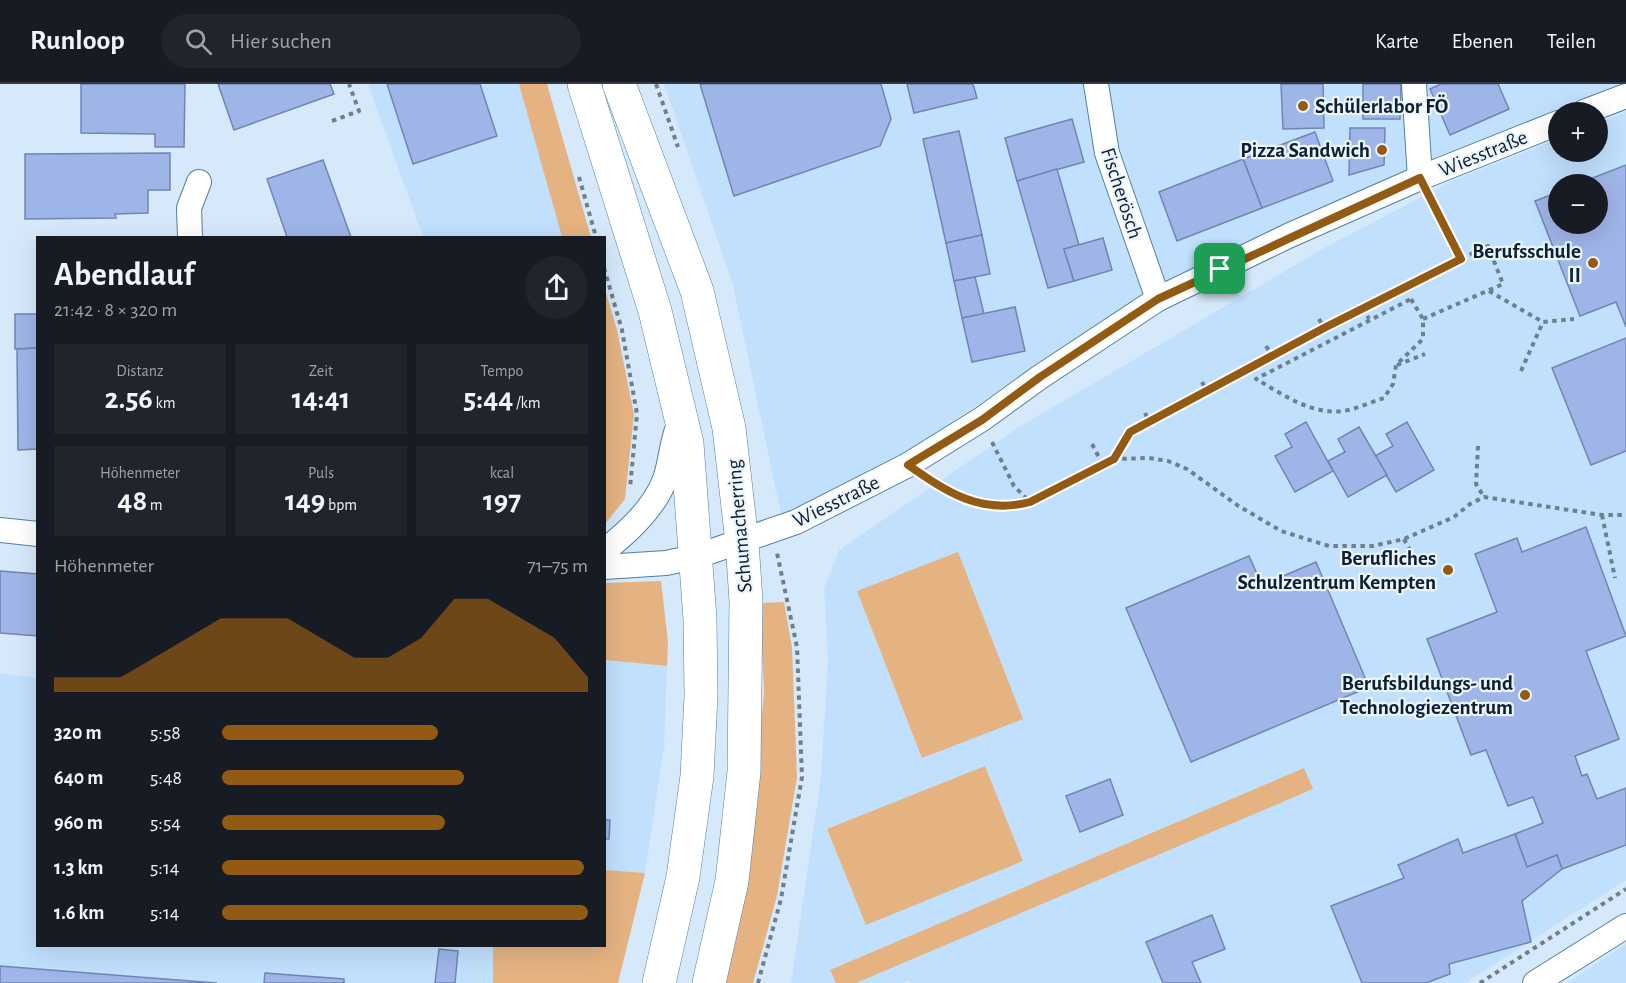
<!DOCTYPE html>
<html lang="de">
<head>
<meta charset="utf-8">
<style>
	body { margin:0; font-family:"Alegreya Sans",sans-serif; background:#20242c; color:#f1f3f6; height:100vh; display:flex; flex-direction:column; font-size:22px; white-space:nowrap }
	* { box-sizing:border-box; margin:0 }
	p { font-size:20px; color:#9ea1a6 }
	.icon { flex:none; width:33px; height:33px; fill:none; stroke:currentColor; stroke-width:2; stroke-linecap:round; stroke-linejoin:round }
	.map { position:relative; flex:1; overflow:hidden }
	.side { position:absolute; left:36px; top:152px; width:570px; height:711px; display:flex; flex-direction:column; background:#171b24; border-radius:0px; box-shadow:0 6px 24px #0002 }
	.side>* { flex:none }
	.buttons { position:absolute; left:1548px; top:18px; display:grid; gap:12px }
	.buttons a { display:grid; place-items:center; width:60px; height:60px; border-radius:50%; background:#171b24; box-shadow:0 6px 24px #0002; font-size:30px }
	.pin { position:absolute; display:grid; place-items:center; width:51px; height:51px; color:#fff; margin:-26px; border-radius:12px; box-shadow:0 3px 9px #0006 }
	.round { display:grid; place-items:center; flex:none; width:63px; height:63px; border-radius:32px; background:#20242c }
	.head { display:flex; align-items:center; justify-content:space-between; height:102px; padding:0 18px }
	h1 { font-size:33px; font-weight:700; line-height:45px }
	.figures { display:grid; grid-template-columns:repeat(3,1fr); gap:9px; height:102px; padding:6px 18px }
	.figures div { display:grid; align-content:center; border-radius:0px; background:#20242c; text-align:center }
	.figures b { font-size:30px; font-weight:700 }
	.figures small { font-size:16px; font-weight:400 }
	.figures p { font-size:16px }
	.chart { height:168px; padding:12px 18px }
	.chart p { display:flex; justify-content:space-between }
	.chart svg { width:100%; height:108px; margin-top:6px; fill:#925a12; opacity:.7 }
	ul { padding:0 18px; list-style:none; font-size:20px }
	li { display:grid; grid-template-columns:96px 72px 1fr; align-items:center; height:45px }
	li i { height:15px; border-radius:8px; background:#925a12 }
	header { display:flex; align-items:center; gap:36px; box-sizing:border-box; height:84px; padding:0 30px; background:#171b24; border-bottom:2px solid #363941 }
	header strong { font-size:28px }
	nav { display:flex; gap:33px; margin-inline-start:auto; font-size:21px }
	.search { width:420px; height:54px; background:#20242c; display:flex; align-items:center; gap:15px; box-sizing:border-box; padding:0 21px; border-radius:33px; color:#9ea1a6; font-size:22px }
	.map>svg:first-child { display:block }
	.built { fill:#c1e0fe; fill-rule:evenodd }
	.green { fill:#e4b381 }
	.building { fill:#9fb5e8; stroke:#7085b5; stroke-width:1.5 }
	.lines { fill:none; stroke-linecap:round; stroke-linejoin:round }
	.minor-casing { stroke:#527ea5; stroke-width:26 }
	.primary-casing { stroke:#527ea5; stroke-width:34 }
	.path { stroke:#6d8090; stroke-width:4; stroke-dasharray:4.5 4.5; stroke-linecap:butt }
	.minor { stroke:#fff; stroke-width:24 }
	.primary { stroke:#fff; stroke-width:33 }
	.route-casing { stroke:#fff; stroke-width:12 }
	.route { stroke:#925a12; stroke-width:8 }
	.poi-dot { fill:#925a12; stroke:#ebf4fd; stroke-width:2 }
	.labels { text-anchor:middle; stroke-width:4.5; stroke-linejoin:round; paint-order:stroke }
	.poi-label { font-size:21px; font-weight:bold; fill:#0d202f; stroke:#ebf4fd; text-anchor:end }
	.street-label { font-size:21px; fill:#0d202f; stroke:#ebf4fd }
</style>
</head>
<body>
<header>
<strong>Runloop</strong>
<div class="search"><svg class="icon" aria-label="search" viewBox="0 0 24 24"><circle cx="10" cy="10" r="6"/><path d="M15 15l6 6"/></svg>Hier suchen</div>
<nav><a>Karte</a><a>Ebenen</a><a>Teilen</a></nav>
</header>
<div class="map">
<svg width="1626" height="899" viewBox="0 0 1626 899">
	<rect width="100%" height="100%" fill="#d6e9fa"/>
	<g class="built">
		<path d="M368 0H523L568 153H423Z"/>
		<path d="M664 0H1626V1L1419 83 1156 205 1037 281 898 374 782 435 733 201Z"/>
		<path d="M1626 28V796L1465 899H910L909 897 903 899H791L821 694 828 577 824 505 839 466 1019 343 1326 163 1456 95 1558 55V68H1598V39ZM1558 100H1598V140H1558Z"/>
		<path d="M605 576 667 582 664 662 645 789 605 786Z"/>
		<path d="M0 589 37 594 38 861H493V899H0Z"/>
		<path d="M1626 860V899H1567Z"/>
	</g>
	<g class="green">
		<path d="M519 0H547L591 153H562Z"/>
		<path d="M604 202 617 246 634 330 625 415 605 440Z"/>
		<path d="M958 468 1023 635 922 674 857 507Z"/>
		<path d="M661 497 668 558 667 582 605 576V499Z"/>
		<path d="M784 518 792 563 797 693 777 812 753 899H720L757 688 764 608 760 519Z"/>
		<path d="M985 682 1023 777 866 841 827 745Z"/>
		<path d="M1304 684 1313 705 856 899H836L830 886Z"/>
		<path d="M605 786 645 789 618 899H493V861H604Z"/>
	</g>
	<g class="building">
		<path d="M81 0H185L184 63H155V50L81 49Z"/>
		<path d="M218 0H330L334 10 234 46Z"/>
		<path d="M387 0H480L497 52 413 80Z"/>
		<path d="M700 0H881L891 35 880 62 734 112Z"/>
		<path d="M907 0H973L977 14 914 29Z"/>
		<path d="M1281 0H1323L1324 44 1283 45Z"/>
		<path d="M1363 0H1401L1400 35H1363Z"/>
		<path d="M1441 0H1498L1509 25 1450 51 1430 5Z"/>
		<path d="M1072 35 1084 78 1017 97 1005 54Z"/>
		<path d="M1350 44H1385L1384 81 1349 91Z"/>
		<path d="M959 47 982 151 946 159 923 55Z"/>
		<path d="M1315 48 1333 97 1262 124 1243 75Z"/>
		<path d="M170 69V106H148V129L115 130 116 134 25 135V70Z"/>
		<path d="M1243 75 1262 124 1177 157 1159 108Z"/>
		<path d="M323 76 351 153H287L267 95Z"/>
		<path d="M1626 81V243L1616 218 1580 232 1535 117 1558 108V140H1598V100H1577Z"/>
		<path d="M1057 85 1079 161 1064 165 1074 197 1048 204 1017 97Z"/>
		<path d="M982 151 990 190 954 197 946 159Z"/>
		<path d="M1103 154 1112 186 1074 197 1064 165Z"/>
		<path d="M975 193 984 230 962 234 954 197Z"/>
		<path d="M1015 223 1025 267 972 278 962 234Z"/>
		<path d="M15 230H38V264L15 265Z"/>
		<path d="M1626 254V367L1591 381 1552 284Z"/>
		<path d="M38 264V365L18 366 17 265Z"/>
		<path d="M1306 338 1333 387 1295 408 1275 372 1292 363 1285 350Z"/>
		<path d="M1407 338 1434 386 1396 408 1375 372 1393 362 1386 350Z"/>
		<path d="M1359 343 1387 391 1348 413 1328 377 1345 368 1338 355Z"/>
		<path d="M1586 443 1626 552 1586 567 1619 655 1575 672 1582 692 1587 690 1597 715 1626 704V761L1562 785 1557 771 1527 783 1515 750 1543 739 1533 713 1508 722 1486 666 1471 671 1427 555 1497 528 1475 470 1517 454 1522 468Z"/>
		<path d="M1249 472 1262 501 1316 478 1369 603 1191 678 1126 524Z"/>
		<path d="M0 487 38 490V552L0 549Z"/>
		<path d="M1110 695 1123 731 1080 748 1066 712Z"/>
		<path d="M604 736H610L609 755H604Z"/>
		<path d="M1515 750 1527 783 1557 771 1562 785 1522 817 1531 858 1449 880 1450 890 1426 899H1362L1331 822 1404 794 1398 781 1458 755 1463 769Z"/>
		<path d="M1212 831 1225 865 1192 878 1201 899H1163L1146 858Z"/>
		<path d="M439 865 458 867 455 899H435Z"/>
		<path d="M0 882 151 894 217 899H0Z"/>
		<path d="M265 889 344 895V899H264Z"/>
	</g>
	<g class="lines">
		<defs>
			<g id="minor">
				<path d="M1096 0 1107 69 1158 215"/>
				<path d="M1414 0 1420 94"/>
				<path d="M1584 28 1626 12"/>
				<path d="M190 153 189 124 199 98"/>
				<path d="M0 446 38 450"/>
				<path d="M604 467C627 449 655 424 665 395 672 375 671 355 681 336"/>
				<path d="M604 483 666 479 695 473 796 438 908 381 982 335 1040 293 1158 215 1288 152 1420 94 1558 39"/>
				<path d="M1535 899 1626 842"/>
			</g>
			<g id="primary">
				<path d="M584 0 655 227 687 359 700 535 701 612 697 692 683 793 659 899"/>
				<path d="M619 0 697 207 729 344 742 458 746 517 744 688 732 797 709 899"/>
			</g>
		</defs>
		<use href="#minor" class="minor-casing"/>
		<use href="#primary" class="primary-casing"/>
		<g class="path">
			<path d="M656 0 678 63"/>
			<path d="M332 37 359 27 349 0"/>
			<path d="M579 93 596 153"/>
			<path d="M604 184 622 246 637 330 630 404"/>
			<path d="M1489 207 1543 238"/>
			<path d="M1411 215 1423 235V255L1396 281 1393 300 1384 314C1371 318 1357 325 1343 327 1311 331 1282 310 1256 295Z"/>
			<path d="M1363 224 1369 235"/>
			<path d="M1319 235 1324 244"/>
			<path d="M1423 235 1503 200 1488 162 1461 175 1432 117"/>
			<path d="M1266 262 1272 272"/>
			<path d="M1397 281 1425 270"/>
			<path d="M1521 287 1543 238 1574 235"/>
			<path d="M1202 298 1207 307"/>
			<path d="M1145 329 1149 338"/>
			<path d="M992 358 1014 402 1030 418"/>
			<path d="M1092 360 1103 381"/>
			<path d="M1478 362 1476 400 1484 413"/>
			<path d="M1115 374 1130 348 1324 244 1461 175"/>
			<path d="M931 397C961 417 994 427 1030 418L1114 375 1149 374 1168 377 1187 385 1237 421 1281 447 1329 462H1373L1404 455 1454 433 1470 420 1484 413 1602 431H1626"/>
			<path d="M1602 431 1615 494"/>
			<path d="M1404 455 1413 472"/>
			<path d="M758 899 781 815 802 693 797 563 777 469"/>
			<path d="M1480 899 1626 805"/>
		</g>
		<use href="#minor" class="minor"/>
		<use href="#primary" class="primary"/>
	</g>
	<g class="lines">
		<defs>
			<path id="route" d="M1420 94 1461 175 1324 244 1130 348 1114 375 1030 418C980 431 947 408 908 381L982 336 1040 293 1158 215Z"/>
		</defs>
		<use href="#route" class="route-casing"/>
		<use href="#route" class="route"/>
	</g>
	<g class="poi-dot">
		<circle cx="1303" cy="22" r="6"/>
		<circle cx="1382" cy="66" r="6"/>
		<circle cx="1593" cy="179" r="6"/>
		<circle cx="1448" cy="486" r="6"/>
		<circle cx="1525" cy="611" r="6"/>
	</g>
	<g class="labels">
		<g class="poi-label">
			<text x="1315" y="29" text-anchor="start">Schülerlabor FÖ</text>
			<text x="1370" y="73">Pizza Sandwich</text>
			<text x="1581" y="174">Berufsschule<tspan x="1581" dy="24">II</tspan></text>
			<text x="1436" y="481">Berufliches<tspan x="1436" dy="24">Schulzentrum Kempten</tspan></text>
			<text x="1513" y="606">Berufsbildungs- und<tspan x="1513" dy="24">Technologiezentrum</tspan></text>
		</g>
		<g class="street-label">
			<text transform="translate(1483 69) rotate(-22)" y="7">Wiesstraße</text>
			<text transform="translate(1122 109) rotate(72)" y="7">Fischerösch</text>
			<text transform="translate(836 417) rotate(-26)" y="7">Wiesstraße</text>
			<text transform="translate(739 442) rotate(-95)" y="7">Schumacherring</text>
		</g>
	</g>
</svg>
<div class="buttons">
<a>+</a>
<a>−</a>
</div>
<div class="pin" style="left:1220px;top:185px;background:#1e9e55"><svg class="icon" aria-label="arrive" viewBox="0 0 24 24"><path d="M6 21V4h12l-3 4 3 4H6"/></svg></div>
<section class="side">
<div class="head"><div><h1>Abendlauf</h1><p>21:42 · 8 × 320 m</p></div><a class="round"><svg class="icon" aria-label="share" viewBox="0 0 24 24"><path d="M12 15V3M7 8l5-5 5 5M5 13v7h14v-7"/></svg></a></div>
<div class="figures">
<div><p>Distanz</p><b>2.56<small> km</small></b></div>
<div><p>Zeit</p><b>14:41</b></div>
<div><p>Tempo</p><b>5:44<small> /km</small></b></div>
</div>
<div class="figures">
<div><p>Höhenmeter</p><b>48<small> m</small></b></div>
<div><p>Puls</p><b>149<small> bpm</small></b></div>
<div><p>kcal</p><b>197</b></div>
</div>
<div class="chart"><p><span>Höhenmeter</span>71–75 m</p>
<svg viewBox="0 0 160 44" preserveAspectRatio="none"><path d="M0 44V38L10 38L20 38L30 30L40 22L50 14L60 14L70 14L80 22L90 30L100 30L110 22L120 6L130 6L140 14L150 22L160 38V44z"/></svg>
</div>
<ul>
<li><b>320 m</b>5:58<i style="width:59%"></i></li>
<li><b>640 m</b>5:48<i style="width:66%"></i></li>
<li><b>960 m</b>5:54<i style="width:61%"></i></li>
<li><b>1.3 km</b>5:14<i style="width:99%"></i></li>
<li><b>1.6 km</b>5:14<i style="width:100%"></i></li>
</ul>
</section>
</div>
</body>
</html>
